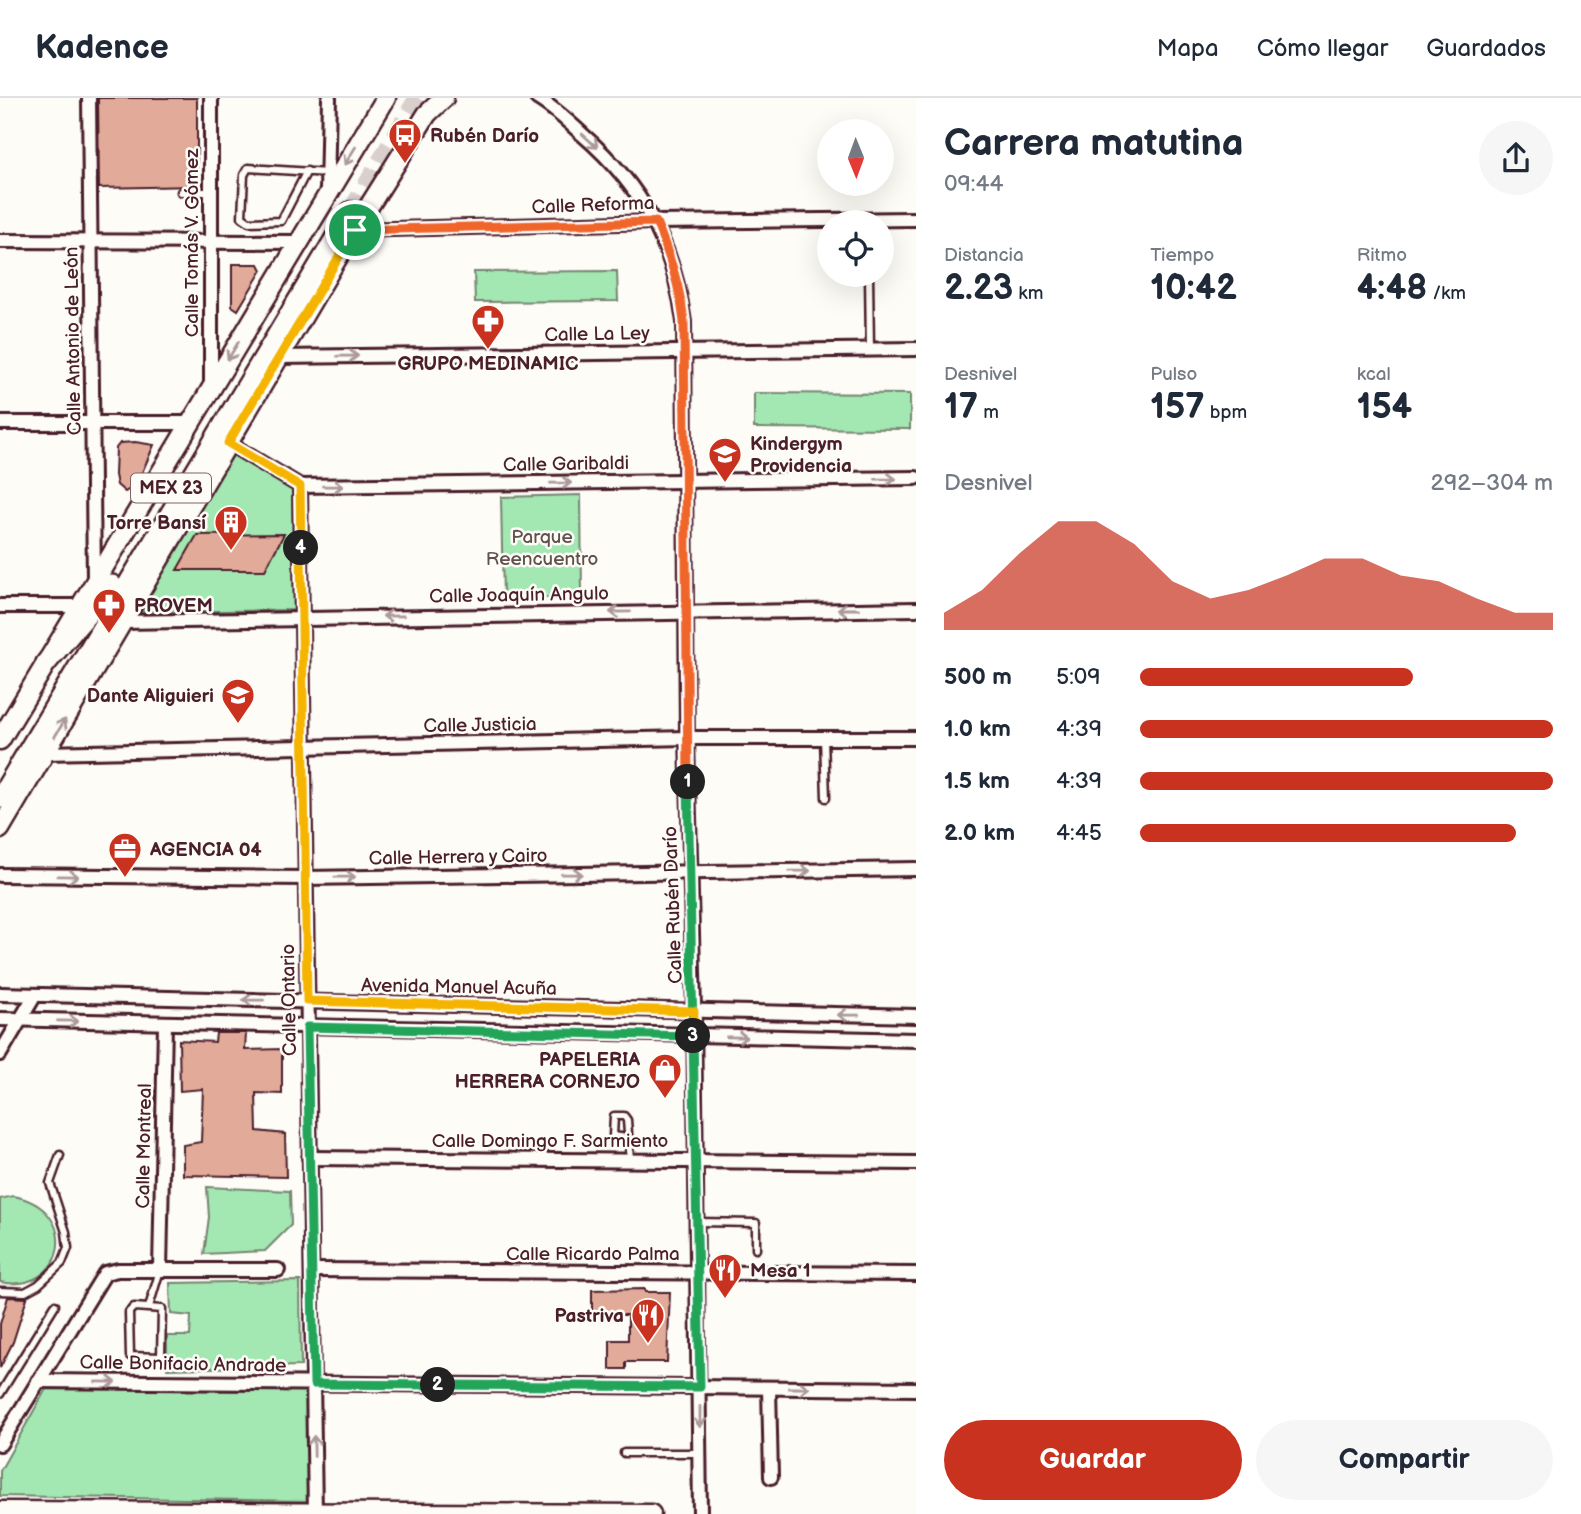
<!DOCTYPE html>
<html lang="es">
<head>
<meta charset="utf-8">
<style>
	body { margin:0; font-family:"Balsamiq Sans",sans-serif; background:#f6f6f7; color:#1f2937; height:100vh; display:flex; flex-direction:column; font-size:26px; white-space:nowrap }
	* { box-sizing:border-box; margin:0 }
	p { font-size:23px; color:#747a83 }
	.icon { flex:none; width:38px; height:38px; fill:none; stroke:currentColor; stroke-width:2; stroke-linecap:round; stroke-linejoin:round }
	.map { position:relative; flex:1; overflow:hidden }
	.drawer { display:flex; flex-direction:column; background:#fff; width:665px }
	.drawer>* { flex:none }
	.needle { width:46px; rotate:179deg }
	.tools { position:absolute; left:817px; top:21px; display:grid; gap:14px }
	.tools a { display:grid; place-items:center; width:77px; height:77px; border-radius:50%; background:#fff; box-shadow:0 7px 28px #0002; font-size:35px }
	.pin { position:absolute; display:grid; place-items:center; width:60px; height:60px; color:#fff; margin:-30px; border:4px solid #fff; border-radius:50%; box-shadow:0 2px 7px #0007 }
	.km { position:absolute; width:35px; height:35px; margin:-18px; border-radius:50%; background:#222; color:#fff; font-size:19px; line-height:35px; text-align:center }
	.round { display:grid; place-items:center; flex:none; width:74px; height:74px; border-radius:37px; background:#f6f6f7 }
	.head { display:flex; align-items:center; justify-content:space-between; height:119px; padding:0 28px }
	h1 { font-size:38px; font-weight:700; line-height:52px }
	.stats { display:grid; grid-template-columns:repeat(3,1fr); gap:10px; height:119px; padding:7px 28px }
	.stats div { display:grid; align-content:center }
	.stats b { font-size:35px; font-weight:700 }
	.stats small { font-size:19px; font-weight:400 }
	.stats p { font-size:19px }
	.chart { height:196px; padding:14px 28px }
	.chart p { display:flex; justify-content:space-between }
	.chart svg { width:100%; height:126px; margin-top:7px; fill:#c8321e; opacity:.7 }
	.action { display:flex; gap:14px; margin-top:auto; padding:14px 28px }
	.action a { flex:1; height:80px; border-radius:42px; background:#c8321e; color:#fff; font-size:28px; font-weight:700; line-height:80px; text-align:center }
	.action a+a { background:#f6f6f7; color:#1f2937 }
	ul { padding:0 28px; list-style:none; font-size:23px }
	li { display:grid; grid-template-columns:112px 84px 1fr; align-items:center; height:52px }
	li i { height:18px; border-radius:9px; background:#c8321e }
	header { display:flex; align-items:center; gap:42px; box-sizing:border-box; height:98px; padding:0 35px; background:#fff; border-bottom:2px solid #e0e1e3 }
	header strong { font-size:33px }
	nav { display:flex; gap:38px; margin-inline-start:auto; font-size:24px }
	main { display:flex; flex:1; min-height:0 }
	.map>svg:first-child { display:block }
	.green { fill:#a3e8b3; stroke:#76846f; stroke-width:2 }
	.building { fill:#e2aa99; stroke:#4a1f2b; stroke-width:2 }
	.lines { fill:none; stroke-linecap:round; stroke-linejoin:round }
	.primary-tunnel { stroke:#d9d0ce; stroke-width:19; stroke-dasharray:19 10; stroke-linecap:butt }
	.lane-casing { stroke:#4a1f2b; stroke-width:11 }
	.street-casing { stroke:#4a1f2b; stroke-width:18 }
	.secondary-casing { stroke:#4a1f2b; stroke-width:23 }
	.primary-casing { stroke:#4a1f2b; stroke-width:24 }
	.lane { stroke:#fdfcf7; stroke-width:6 }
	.street { stroke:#fdfcf7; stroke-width:12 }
	.secondary { stroke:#fdfcf7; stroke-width:18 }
	.primary { stroke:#fdfcf7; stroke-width:19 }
	.oneway { stroke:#ac999b }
	.split-1-casing { stroke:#fff; stroke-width:14 }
	.split-2-casing { stroke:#fff; stroke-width:14 }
	.split-3-casing { stroke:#fff; stroke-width:14 }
	.split-4-casing { stroke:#fff; stroke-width:14 }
	.split-5-casing { stroke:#fff; stroke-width:14 }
	.split-1 { stroke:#f0652b; stroke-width:9 }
	.split-2 { stroke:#22a559; stroke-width:9 }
	.split-3 { stroke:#22a559; stroke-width:9 }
	.split-4 { stroke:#f5b400; stroke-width:9 }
	.split-5 { stroke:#f5b400; stroke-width:9 }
	.labels { text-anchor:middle; stroke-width:5; stroke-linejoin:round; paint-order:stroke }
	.shield { fill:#fdfcf7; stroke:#806168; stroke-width:2 }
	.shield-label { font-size:18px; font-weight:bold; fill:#4a1f2b }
	.poi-label { font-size:19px; font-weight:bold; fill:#4a1f2b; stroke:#fdfcf7; text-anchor:start }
	.street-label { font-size:19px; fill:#4a1f2b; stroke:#fdfcf7 }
	.park-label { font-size:19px; fill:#60514d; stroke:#fdfcf7 }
</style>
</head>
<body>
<header>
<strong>Kadence</strong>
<nav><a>Mapa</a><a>Cómo llegar</a><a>Guardados</a></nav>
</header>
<main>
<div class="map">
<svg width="916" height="1416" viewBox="0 0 916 1416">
	<rect width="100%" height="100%" fill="#fdfcf7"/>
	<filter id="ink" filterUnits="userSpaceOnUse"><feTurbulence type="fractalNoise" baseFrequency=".0143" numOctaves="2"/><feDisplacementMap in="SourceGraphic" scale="14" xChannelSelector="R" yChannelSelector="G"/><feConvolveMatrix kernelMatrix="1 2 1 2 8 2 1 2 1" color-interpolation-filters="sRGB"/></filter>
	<g filter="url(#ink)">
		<g class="green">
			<path d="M617 173 618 203 475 204 474 174Z"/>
			<path d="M754 295 910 296V331L754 330Z"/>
			<path d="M230 354 292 391 294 512 135 514Z"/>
			<path d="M581 397 582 499 503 500 501 399Z"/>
			<path d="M207 1089 290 1093 291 1127 265 1153 204 1156 209 1119Z"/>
			<path d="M13 1098C83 1111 66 1197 0 1184V1101Z"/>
			<path d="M300 1183 301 1268 167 1271V1238H190L191 1218 171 1216 170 1185Z"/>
			<path d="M46 1291 307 1293 309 1403 0 1398V1373Z"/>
		</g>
		<g class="building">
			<path d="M98 0H197V88L99 90Z"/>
			<path d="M232 166H259L262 172 238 212 232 208Z"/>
			<path d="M135 344 154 347 137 386 125 394 117 387 115 377 116 350 120 345Z"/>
			<path d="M284 436 265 472H177L197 437Z"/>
			<path d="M216 935H246L245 952 282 951V996L256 995 257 1033 285 1036 286 1079 183 1077V1047L201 1044 203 991 180 993 179 942 215 944Z"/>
			<path d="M645 1191V1194H670L667 1264H626V1271H610V1242H628V1217H592V1192Z"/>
			<path d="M8 1199 27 1200 13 1244 0 1270V1226Z"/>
		</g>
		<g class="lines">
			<path class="primary-tunnel" d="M351 114 418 0"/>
			<defs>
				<g id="lane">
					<path d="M307 73 281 123 249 124 242 119 244 77 248 70 328 75"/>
					<path d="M181 94H211"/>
					<path d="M869 177 870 252"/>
					<path d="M824 640 826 700"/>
					<path d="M628 1040 613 1038 614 1018H624L627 1022 630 1062"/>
					<path d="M698 1124 756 1125V1151"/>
					<path d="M0 1193 25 1194 38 1187 62 1165 68 1150 66 1134 50 1085 60 1057"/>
					<path d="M134 1209 162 1211 161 1259 130 1258 129 1214Z"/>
					<path d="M149 1209 160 1172"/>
					<path d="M0 1296 55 1207"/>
					<path d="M624 1355H700"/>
				</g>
				<g id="street">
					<path d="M89 0 94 483"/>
					<path d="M211 0V289"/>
					<path d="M537 0C554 10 569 24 583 37 642 88 674 147 684 224L687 640 694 913 700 1416"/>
					<path d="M327 94 329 0"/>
					<path d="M354 132 656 124 916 121"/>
					<path d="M0 143 298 144"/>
					<path d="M279 259 916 251"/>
					<path d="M0 325H189"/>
					<path d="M228 345 300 388 916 380"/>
					<path d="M300 388 315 1416"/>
					<path d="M0 508H79"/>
					<path d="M122 524 916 511"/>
					<path d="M45 655 687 640H916"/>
					<path d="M0 777 305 780 916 771"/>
					<path d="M0 896 916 918"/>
					<path d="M0 921 916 942"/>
					<path d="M0 956 35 897"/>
					<path d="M309 1060 916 1065"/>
					<path d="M160 1172 165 926"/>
					<path d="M312 1172 916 1176"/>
					<path d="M38 1283 916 1291"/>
					<path d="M769 1290 771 1379"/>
					<path d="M0 1346 105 1175 118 1172H278"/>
				</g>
				<g id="secondary">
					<path d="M0 642 386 0"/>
					<path d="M0 731 354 132 427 16 444 0"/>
					<path d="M0 1413 651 1416"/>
				</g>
				<g id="primary">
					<path d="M46 565 112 487"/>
					<path d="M0 700 351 114"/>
				</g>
			</defs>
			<use href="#lane" class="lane-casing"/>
			<use href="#street" class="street-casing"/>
			<use href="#secondary" class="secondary-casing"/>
			<use href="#primary" class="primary-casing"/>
			<use href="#lane" class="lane"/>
			<use href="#street" class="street"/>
			<use href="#secondary" class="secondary"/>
			<use href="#primary" class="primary"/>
		</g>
		<defs><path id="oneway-shaft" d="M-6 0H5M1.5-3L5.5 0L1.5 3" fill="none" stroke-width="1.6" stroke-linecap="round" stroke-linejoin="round" transform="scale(1.75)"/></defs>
		<g class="oneway">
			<use href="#oneway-shaft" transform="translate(590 43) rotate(42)"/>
			<use href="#oneway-shaft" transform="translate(350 58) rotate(122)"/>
			<use href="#oneway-shaft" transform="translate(233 253) rotate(121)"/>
			<use href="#oneway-shaft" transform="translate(348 258) rotate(-1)"/>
			<use href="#oneway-shaft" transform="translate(886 381) rotate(-1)"/>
			<use href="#oneway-shaft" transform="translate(561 385) rotate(-1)"/>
			<use href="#oneway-shaft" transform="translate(333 388) rotate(-1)"/>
			<use href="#oneway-shaft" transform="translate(848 511) rotate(180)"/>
			<use href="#oneway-shaft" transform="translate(620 514) rotate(179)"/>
			<use href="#oneway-shaft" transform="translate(393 518) rotate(179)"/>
			<use href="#oneway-shaft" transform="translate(60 630) rotate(-59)"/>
			<use href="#oneway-shaft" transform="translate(800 773) rotate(-1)"/>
			<use href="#oneway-shaft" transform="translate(572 776) rotate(-1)"/>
			<use href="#oneway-shaft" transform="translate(68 778) rotate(1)"/>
			<use href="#oneway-shaft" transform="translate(345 779) rotate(-1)"/>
			<use href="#oneway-shaft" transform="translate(253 902) rotate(-179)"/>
			<use href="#oneway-shaft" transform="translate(848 917) rotate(-179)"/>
			<use href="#oneway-shaft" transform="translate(68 923) rotate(1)"/>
			<use href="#oneway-shaft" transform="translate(737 939) rotate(1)"/>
			<use href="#oneway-shaft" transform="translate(106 1284) rotate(1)"/>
			<use href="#oneway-shaft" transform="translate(799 1290)"/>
			<use href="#oneway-shaft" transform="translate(700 1319) rotate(90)"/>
			<use href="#oneway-shaft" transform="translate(314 1348) rotate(-91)"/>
		</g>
	</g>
	<g class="lines" filter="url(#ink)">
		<defs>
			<path id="split-1" d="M355 132 656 124C670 157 680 188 684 223L688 684"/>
			<path id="split-2" d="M438 1287 700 1289 688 684"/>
			<path id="split-3" d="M438 1287 314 1286 307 929 693 938"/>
			<path id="split-4" d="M301 450 307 903 694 913 693 938"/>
			<path id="split-5" d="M301 450 300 388 228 345 355 132"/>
		</defs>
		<use href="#split-1" class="split-1-casing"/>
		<use href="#split-2" class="split-2-casing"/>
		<use href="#split-3" class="split-3-casing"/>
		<use href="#split-4" class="split-4-casing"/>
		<use href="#split-5" class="split-5-casing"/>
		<use href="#split-1" class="split-1"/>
		<use href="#split-2" class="split-2"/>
		<use href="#split-3" class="split-3"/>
		<use href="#split-4" class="split-4"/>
		<use href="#split-5" class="split-5"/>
	</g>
	<defs>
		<symbol id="bus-pin" viewBox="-11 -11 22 30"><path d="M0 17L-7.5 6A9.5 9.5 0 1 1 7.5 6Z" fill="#c8321e" stroke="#fdfcf7"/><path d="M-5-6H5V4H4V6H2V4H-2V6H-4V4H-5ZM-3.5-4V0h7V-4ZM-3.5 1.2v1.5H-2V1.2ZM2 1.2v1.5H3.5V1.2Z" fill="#fff"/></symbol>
		<symbol id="pharmacy-pin" viewBox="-11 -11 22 30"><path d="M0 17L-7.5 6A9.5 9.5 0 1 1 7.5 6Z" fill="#c8321e" stroke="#fdfcf7"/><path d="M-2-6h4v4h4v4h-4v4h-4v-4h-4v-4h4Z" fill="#fff"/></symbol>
		<symbol id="school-pin" viewBox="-11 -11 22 30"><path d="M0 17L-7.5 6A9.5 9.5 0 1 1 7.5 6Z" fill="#c8321e" stroke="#fdfcf7"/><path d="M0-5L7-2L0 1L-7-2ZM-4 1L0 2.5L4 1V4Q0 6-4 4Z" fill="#fff"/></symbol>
		<symbol id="building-pin" viewBox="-11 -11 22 30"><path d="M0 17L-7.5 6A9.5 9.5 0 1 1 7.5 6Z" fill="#c8321e" stroke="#fdfcf7"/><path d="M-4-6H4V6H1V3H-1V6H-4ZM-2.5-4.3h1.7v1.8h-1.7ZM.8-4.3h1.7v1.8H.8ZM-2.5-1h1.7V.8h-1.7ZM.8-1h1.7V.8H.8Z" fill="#fff"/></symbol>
		<symbol id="office-pin" viewBox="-11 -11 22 30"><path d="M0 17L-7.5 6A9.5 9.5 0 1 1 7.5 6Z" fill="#c8321e" stroke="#fdfcf7"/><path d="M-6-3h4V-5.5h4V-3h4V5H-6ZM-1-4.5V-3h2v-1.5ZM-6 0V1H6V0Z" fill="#fff"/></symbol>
		<symbol id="shop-pin" viewBox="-11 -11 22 30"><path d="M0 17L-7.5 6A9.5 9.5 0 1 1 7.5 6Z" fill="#c8321e" stroke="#fdfcf7"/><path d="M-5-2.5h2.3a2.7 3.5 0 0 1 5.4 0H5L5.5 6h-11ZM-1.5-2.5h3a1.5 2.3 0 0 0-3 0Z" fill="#fff"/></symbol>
		<symbol id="restaurant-pin" viewBox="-11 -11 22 30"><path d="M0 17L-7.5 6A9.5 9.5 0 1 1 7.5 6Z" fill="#c8321e" stroke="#fdfcf7"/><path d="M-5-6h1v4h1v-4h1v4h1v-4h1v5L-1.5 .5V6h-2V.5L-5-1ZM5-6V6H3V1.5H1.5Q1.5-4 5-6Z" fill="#fff"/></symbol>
	</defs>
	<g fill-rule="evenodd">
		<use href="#bus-pin" x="386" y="18" width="38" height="52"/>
		<use href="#pharmacy-pin" x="469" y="204" width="38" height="52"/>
		<use href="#school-pin" x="706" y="337" width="38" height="52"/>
		<use href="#building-pin" x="212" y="405" width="38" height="52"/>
		<use href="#pharmacy-pin" x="90" y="488" width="38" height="52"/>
		<use href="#school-pin" x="219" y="578" width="38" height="52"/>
		<use href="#office-pin" x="106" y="732" width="38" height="52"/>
		<use href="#shop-pin" x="646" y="953" width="38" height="52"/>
		<use href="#restaurant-pin" x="706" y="1153" width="38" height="52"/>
		<use href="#restaurant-pin" x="629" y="1198" width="38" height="52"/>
	</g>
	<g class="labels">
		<rect class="shield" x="131" y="375.5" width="80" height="29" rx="5"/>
		<g class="shield-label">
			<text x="171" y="396">MEX 23</text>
		</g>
		<g class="poi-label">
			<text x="430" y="44">Rubén Darío</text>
			<text x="488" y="272" text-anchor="middle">GRUPO MEDINAMIC</text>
			<text x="750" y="352">Kindergym<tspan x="750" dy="22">Providencia</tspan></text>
			<text x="206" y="431" text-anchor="end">Torre Bansí</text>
			<text x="134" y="514">PROVEM</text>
			<text x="214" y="604" text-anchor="end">Dante Aliguieri</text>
			<text x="150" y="758">AGENCIA 04</text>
			<text x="640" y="968" text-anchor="end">PAPELERIA<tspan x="640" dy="22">HERRERA CORNEJO</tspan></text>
			<text x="750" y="1179">Mesa 1</text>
			<text x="624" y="1224" text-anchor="end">Pastriva</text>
		</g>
		<g class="street-label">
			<text transform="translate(593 106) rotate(-2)" y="7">Calle Reforma</text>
			<text transform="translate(191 145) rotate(-90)" y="7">Calle Tomás V. Gómez</text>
			<text transform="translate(597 235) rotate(-1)" y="7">Calle La Ley</text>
			<text transform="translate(72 243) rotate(-91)" y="7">Calle Antonio de León</text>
			<text transform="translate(566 365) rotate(-1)" y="7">Calle Garibaldi</text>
			<text transform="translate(519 496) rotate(-1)" y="7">Calle Joaquín Angulo</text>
			<text transform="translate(480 626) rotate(-1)" y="7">Calle Justicia</text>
			<text transform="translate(458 758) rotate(-1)" y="7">Calle Herrera y Cairo</text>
			<text transform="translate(672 807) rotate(-92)" y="7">Calle Rubén Darío</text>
			<text transform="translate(459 888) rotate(1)" y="7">Avenida Manuel Acuña</text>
			<text transform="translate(288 902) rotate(-91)" y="7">Calle Ontario</text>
			<text x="550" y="1049">Calle Domingo F. Sarmiento</text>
			<text transform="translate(143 1048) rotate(-89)" y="7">Calle Montreal</text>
			<text x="593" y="1162">Calle Ricardo Palma</text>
			<text transform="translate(183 1265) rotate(1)" y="7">Calle Bonifacio Andrade</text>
		</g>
		<g class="park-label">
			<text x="542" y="445">Parque<tspan x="542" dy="22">Reencuentro</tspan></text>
		</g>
	</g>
</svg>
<div class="tools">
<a><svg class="needle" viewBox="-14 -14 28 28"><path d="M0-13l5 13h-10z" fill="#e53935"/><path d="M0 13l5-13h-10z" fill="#747a83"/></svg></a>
<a><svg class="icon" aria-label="locate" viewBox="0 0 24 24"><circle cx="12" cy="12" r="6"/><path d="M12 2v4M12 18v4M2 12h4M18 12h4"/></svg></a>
</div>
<div class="pin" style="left:355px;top:132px;background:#1e9e55"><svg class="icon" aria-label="arrive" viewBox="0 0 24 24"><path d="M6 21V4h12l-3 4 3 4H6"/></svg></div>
<b class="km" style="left:688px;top:684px">1</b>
<b class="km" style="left:438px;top:1287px">2</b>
<b class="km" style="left:693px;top:938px">3</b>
<b class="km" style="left:301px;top:450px">4</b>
</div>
<section class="drawer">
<div class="head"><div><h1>Carrera matutina</h1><p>09:44</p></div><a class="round"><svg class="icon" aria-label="share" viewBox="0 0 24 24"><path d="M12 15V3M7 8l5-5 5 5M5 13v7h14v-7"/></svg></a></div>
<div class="stats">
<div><p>Distancia</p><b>2.23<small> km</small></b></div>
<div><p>Tiempo</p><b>10:42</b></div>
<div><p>Ritmo</p><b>4:48<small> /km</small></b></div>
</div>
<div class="stats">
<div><p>Desnivel</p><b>17<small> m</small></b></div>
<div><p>Pulso</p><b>157<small> bpm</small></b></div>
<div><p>kcal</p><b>154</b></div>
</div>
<div class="chart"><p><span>Desnivel</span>292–304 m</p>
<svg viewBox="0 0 160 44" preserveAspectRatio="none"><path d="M0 44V38L10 30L20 17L30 6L40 6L50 14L60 27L70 33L80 30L90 25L100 19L110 19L120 25L130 27L140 33L150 38L160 38V44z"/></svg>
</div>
<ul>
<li><b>500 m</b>5:09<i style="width:66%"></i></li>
<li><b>1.0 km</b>4:39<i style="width:100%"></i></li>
<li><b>1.5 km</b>4:39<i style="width:100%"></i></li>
<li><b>2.0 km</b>4:45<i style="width:91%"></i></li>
</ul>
<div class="action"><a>Guardar</a><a>Compartir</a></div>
</section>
</main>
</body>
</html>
